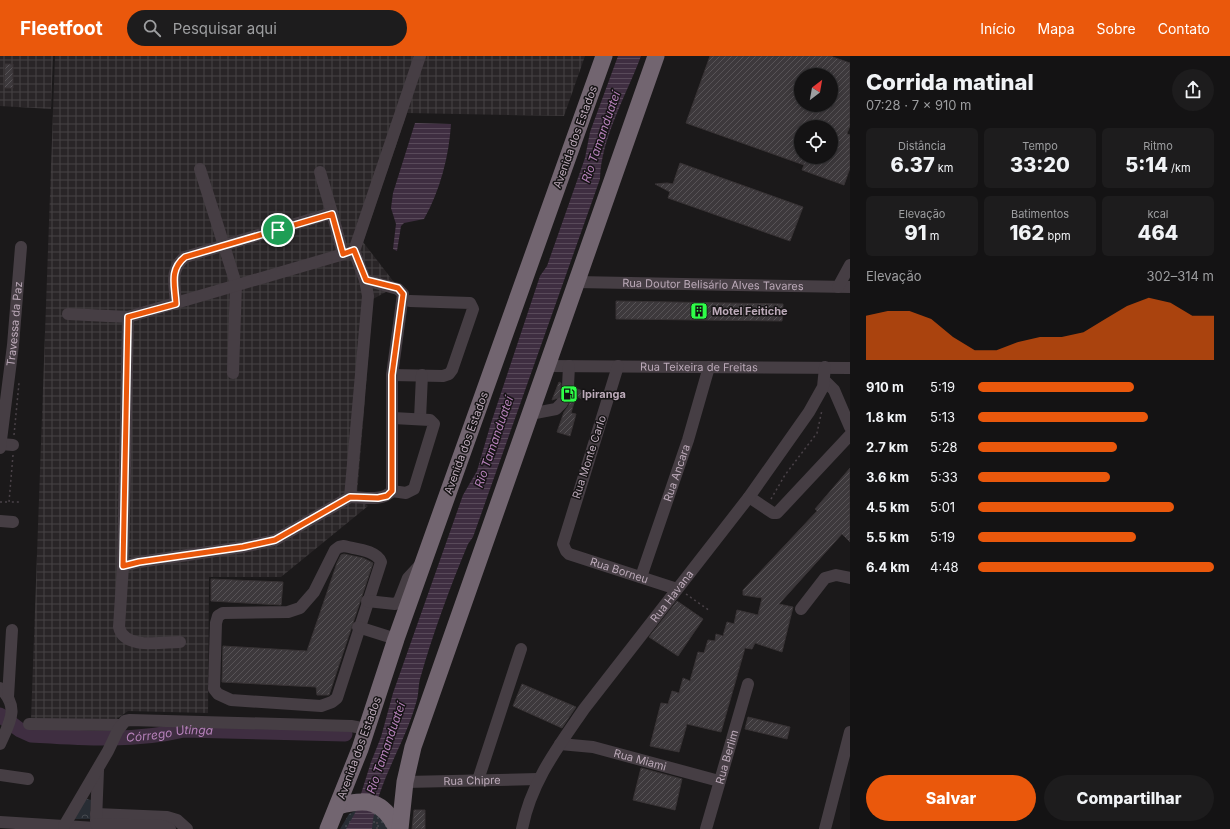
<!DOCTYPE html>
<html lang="pt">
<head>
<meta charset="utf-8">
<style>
	body { margin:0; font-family:Inter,sans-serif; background:#1d1c1d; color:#f1f3f6; height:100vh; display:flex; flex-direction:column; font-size:15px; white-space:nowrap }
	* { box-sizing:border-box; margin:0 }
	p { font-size:13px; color:#9d9ea0 }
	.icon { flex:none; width:22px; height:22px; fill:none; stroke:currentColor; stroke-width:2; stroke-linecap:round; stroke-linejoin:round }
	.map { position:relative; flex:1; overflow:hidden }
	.panel { display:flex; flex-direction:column; background:#141314; width:380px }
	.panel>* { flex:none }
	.needle { width:26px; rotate:31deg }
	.fabs { position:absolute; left:794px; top:12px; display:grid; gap:8px }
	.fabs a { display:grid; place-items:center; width:44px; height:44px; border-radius:50%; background:#141314; box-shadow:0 2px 10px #0003,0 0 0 1px #333234; font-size:20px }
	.pin { position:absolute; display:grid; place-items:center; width:34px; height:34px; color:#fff; margin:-17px; border:2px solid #fff; border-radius:50%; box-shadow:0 1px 4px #0007 }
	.round { display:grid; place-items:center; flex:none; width:42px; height:42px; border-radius:21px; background:#1d1c1d }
	.headline { display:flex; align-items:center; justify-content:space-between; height:68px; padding:0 16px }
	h1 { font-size:22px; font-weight:800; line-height:30px }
	.metrics { display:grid; grid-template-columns:repeat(3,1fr); gap:6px; height:68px; padding:4px 16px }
	.metrics div { display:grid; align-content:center; border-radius:6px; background:#1d1c1d; text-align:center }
	.metrics b { font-size:20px; font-weight:800 }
	.metrics small { font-size:11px; font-weight:400 }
	.metrics p { font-size:11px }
	.chart { height:112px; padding:8px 16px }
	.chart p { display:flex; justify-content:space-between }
	.chart svg { width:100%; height:72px; margin-top:4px; fill:#ea580c; opacity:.7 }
	.action { display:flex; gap:8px; margin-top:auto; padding:8px 16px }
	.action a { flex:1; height:46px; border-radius:24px; background:#ea580c; color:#fff; font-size:16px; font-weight:800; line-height:46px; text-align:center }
	.action a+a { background:#1d1c1d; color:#f1f3f6 }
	ul { padding:0 16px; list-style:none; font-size:13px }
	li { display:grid; grid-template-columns:64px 48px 1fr; align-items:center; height:30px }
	li i { height:10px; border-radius:5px; background:#ea580c }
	header { display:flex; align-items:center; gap:24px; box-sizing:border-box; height:56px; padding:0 20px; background:#ea580c; color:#fff }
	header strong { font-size:19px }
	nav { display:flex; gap:22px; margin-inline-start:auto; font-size:14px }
	.search { width:280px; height:36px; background:#1d1c1d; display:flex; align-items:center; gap:10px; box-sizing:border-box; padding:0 14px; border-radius:22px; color:#9d9ea0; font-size:15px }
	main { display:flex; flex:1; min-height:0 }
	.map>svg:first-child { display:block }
	.industrial { fill:url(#industrial-grid) }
	.grass { fill:url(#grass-dots) }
	.forest { fill:url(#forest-crowns) }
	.water { fill:url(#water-rules) }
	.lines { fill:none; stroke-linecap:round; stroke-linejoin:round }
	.river { stroke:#3f2e41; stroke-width:15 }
	.building { fill:url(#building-hatch); stroke:#383335; fill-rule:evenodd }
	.minor-tunnel { stroke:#3b363a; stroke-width:12; stroke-dasharray:12 6; stroke-linecap:butt }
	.path { stroke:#4a4248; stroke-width:1.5; stroke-dasharray:2 3; stroke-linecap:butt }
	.minor { stroke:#463e44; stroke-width:12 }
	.highway { stroke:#726570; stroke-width:17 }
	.route-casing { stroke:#fff; stroke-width:8 }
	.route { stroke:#ea580c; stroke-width:5 }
	.labels { text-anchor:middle; stroke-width:3; stroke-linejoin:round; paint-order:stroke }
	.street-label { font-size:11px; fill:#bcaab9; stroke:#161415 }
	.poi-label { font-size:11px; font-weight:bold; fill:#bcaab9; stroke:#161415; text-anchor:start }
	.water-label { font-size:12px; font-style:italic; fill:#b580b9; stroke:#161415 }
</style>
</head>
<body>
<header>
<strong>Fleetfoot</strong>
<div class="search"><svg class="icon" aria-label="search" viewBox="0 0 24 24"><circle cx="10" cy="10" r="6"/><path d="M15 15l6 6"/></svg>Pesquisar aqui</div>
<nav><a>Início</a><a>Mapa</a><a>Sobre</a><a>Contato</a></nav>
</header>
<main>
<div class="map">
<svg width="850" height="773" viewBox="0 0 850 773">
	<defs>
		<pattern id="industrial-grid" width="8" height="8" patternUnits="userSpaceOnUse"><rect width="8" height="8" fill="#292527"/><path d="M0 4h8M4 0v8" fill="none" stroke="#464244"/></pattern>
		<pattern id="grass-dots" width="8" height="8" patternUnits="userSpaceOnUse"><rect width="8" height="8" fill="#282d34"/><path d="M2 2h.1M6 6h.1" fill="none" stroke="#45494f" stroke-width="1.8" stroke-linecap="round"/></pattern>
		<pattern id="forest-crowns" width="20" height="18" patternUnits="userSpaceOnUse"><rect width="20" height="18" fill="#282d34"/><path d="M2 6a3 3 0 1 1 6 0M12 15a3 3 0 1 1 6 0" fill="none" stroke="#45494f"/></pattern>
		<pattern id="water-rules" width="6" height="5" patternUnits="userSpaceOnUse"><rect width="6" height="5" fill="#3f2e41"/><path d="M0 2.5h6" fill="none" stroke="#594a5a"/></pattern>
		<pattern id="building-hatch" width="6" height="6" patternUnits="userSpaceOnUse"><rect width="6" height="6" fill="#3d393c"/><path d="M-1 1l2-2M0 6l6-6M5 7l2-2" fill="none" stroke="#575356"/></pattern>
	</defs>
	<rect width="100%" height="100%" fill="#1b191a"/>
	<g class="industrial">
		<path d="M0 0H53L51 53 0 50Z"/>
		<path d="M55 0H585L564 60 407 57 363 186 397 230 373 243 357 440 368 450 281 521H209L208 657 128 655 114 665 31 664Z"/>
	</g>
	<path class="grass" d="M357 754 378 757 389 773H340L349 758Z"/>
	<path class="forest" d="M84 742 91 744 90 763H73Z"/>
	<g class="water">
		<path d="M618 0H641C627 38 601 82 600 123L473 481 468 488C450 531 433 577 420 623 418 631 419 639 416 647 405 688 375 730 372 773H346L355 757 371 706 381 681 393 637 463 439 477 415 491 367 540 220 547 210 585 102 590 76Z"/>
		<path d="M415 67 451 68C449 100 440 135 424 163L404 167 401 170 397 195 393 193 396 168 391 152 393 137Z"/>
	</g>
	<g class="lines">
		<path class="river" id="s1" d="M0 659 20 674 31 679C82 682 133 686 184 674L345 678"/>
	</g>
	<g class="building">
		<path d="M710 0H830L850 7V69L847 78 850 79V112L844 129 802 114 804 109 686 67ZM801 19H831V49H801ZM801 71H831V101H801Z"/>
		<path d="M5 8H13V32H4Z"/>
		<path d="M680 107 803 151 790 185 668 142 670 136 655 128 667 127 673 128Z"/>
		<path d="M616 245 783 248 782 265 616 263Z"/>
		<path d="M559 326 561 327V333L564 336 571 337 575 332 585 336 582 343 576 340 571 357 576 358 570 380 557 376 564 356 569 349 568 342 564 340 552 344Z"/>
		<path d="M850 412V486L842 478 779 548 793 551 782 596 755 587 752 593 745 592 721 676 687 668 679 696 650 690 661 647 668 648 672 635 679 637 683 622 690 625 698 596 704 597 708 584 715 585 716 578 723 580 727 566 734 568 737 554 758 559 762 542 743 539V534L817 455 815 453Z"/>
		<path d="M344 498 363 502 373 507 329 639H317L316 631 222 626 223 590 307 595 337 507 341 499Z"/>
		<path d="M211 523 283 526 281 549 211 545Z"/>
		<path d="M677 545 703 563 678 600 649 581Z"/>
		<path d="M522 628 576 651 562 672 513 650Z"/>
		<path d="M748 661 790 671 787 683 745 673Z"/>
		<path d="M641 712 682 723 675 754 633 744Z"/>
		<path d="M414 754H425V773H412Z"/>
	</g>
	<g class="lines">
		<path class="minor-tunnel" d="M562 347 568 330"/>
		<g class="path">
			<path d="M14 379 19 327"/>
			<path d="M13 399 9 446H20"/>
			<path d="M771 443 785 419 817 377 822 354"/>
			<path d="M0 446H9"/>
			<path d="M686 538 710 555"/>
			<path d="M377 773V765"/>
		</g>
		<g class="minor">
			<path d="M200 113 236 228 233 317"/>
			<path d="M320 116 332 157"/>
			<path id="s2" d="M576 226 850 231"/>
			<path d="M838 231 850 209"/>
			<path d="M176 248C175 229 169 214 185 201L332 157 343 198"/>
			<path d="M68 258 128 261 354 195"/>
			<path id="s3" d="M547 310 850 312"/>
			<path id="s4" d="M618 310 563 488 566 495 569 498 677 533"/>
			<path d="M392 319 443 320 449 318 452 314 473 253 470 247 410 245"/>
			<path d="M824 324 834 334 850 371"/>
			<path d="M568 330 569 310"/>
			<path d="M530 358 556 353 562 347"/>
			<path d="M420 363 422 319"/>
			<path d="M1 388 13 389"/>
			<path id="s5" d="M0 392 13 289 21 191"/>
			<path d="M392 435 406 437 414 433 434 368 430 364 393 362"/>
			<path d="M350 441C363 441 382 446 392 435V319L403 238 398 233 365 224"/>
			<path d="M749 441 773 457H777L850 379"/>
			<path d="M0 465 13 466"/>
			<path d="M344 490C355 493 376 494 381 506L337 642 332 646 321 650 231 644 218 638 214 633 216 567 218 560 223 557 288 556 300 552 314 536 335 494 339 491Z"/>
			<path d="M123 510 128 261"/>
			<path id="s6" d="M641 521 688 384 709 311"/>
			<path d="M367 545 395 548 399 545 408 522 420 509"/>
			<path d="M801 553 825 522 836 519 850 522"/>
			<path d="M358 571 396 583"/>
			<path d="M180 586C162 586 124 594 119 571L123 510 139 506 243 491 275 484 350 441 368 240 365 224 354 195 420 0"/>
			<path d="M0 632C20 651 10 666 0 688"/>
			<path d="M8 641 12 574"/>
			<path d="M29 668 121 669"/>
			<path id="s7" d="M560 688 593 691 719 725"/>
			<path d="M0 719 28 723"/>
			<path d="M478 724 521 593"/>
			<path id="s8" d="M405 726 538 723"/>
			<path d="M96 758 167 761 177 764 187 773"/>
			<path d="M96 765 98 714"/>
			<path d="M0 766 96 772"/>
			<path d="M96 768 163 770 170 773"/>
			<path d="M64 770 108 695 118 674 125 665 130 664 351 670 367 673"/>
			<path id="s9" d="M522 773C531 726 558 691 584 653L749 441 809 356 823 331 825 311"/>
			<path id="s10" d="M706 773 748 628"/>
			<path d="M825 773 850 676"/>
		</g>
		<g class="highway">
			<path d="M338 750C367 742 383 744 397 773"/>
			<path d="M328 773 360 693 396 583 604 0"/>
			<path d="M400 773 405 726 413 691 656 0"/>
		</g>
	</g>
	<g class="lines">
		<defs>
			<path id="route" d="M332 158 343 198 354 194 366 224 398 232 403 238 392 319V435L387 440 378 442 350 441 275 484 243 491 139 506 123 510 128 261 176 248C175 229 169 214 185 201Z"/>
		</defs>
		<use href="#route" class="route-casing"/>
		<use href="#route" class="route"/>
	</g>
	<defs>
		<symbol id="building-square" viewBox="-11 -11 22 22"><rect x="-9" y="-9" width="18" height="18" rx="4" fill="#2efe48" stroke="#161415"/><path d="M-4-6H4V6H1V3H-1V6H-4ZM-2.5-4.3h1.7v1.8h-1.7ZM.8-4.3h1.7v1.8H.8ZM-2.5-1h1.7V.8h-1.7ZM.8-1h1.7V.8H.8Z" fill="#111"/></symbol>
		<symbol id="fuel-square" viewBox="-11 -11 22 22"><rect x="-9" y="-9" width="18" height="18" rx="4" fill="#2efe48" stroke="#161415"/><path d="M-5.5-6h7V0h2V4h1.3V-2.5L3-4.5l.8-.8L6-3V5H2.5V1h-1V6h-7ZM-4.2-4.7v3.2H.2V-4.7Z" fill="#111"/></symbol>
	</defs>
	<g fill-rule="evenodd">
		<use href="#building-square" x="689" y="245" width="20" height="20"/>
		<use href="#fuel-square" x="559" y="328" width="20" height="20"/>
	</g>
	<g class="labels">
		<g class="street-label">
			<text transform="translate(575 81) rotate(-70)" y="4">Avenida dos Estados</text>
			<text dy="4" stroke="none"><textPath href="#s2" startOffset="137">Rua Doutor Belisário Alves Tavares</textPath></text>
			<text dy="4" stroke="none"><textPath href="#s5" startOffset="125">Travessa da Paz</textPath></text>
			<text dy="4" stroke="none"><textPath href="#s3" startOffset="152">Rua Teixeira de Freitas</textPath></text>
			<text transform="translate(466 387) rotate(-70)" y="4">Avenida dos Estados</text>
			<text transform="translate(589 401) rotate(-72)" y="4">Rua Monte Carlo</text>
			<text dy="4" stroke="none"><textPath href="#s6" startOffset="110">Rua Ancara</textPath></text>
			<text dy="4" stroke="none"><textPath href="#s4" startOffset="251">Rua Borneu</textPath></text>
			<text dy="4" stroke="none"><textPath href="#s9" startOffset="279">Rua Havana</textPath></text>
			<text transform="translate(359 692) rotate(-70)" y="4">Avenida dos Estados</text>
			<text dy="4" stroke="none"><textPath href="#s10" startOffset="75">Rua Berlim</textPath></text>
			<text dy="4" stroke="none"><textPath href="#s7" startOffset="82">Rua Miami</textPath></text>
			<text dy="4" stroke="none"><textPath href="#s8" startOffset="67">Rua Chipre</textPath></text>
		</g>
		<g class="poi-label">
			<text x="712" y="259">Motel Feitiche</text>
			<text x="582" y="342">Ipiranga</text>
		</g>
		<g class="water-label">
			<text transform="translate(601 81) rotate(-71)" y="4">Rio Tamanduateí</text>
			<text transform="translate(494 386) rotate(-71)" y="4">Rio Tamanduateí</text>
			<text dy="4" stroke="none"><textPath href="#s1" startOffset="176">Córrego Utinga</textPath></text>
			<text transform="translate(386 692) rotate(-71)" y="4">Rio Tamanduateí</text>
		</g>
	</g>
</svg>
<div class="fabs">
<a><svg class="needle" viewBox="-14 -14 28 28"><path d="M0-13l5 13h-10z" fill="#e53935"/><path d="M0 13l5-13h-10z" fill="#9d9ea0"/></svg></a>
<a><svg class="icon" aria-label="locate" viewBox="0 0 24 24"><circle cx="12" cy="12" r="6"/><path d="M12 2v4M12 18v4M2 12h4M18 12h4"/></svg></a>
</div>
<div class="pin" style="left:278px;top:174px;background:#1e9e55"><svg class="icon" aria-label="arrive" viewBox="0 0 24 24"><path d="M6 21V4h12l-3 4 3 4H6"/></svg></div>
</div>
<section class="panel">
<div class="headline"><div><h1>Corrida matinal</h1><p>07:28 · 7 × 910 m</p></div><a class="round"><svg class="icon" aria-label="share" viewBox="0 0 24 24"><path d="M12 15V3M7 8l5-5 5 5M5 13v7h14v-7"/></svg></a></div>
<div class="metrics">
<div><p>Distância</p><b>6.37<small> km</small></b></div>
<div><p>Tempo</p><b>33:20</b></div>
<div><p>Ritmo</p><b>5:14<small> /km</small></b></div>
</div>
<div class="metrics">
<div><p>Elevação</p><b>91<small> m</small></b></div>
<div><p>Batimentos</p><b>162<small> bpm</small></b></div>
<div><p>kcal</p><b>464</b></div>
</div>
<div class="chart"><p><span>Elevação</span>302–314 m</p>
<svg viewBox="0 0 160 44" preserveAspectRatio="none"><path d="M0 44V17L10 14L20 14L30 19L40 30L50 38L60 38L70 33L80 30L90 30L100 27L110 19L120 11L130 6L140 9L150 17L160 17V44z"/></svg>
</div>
<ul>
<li><b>910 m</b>5:19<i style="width:66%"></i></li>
<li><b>1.8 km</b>5:13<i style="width:72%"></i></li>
<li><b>2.7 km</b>5:28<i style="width:59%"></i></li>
<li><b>3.6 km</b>5:33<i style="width:56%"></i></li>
<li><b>4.5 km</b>5:01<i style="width:83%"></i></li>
<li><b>5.5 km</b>5:19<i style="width:67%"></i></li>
<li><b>6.4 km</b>4:48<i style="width:100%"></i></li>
</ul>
<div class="action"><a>Salvar</a><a>Compartilhar</a></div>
</section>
</main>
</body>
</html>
